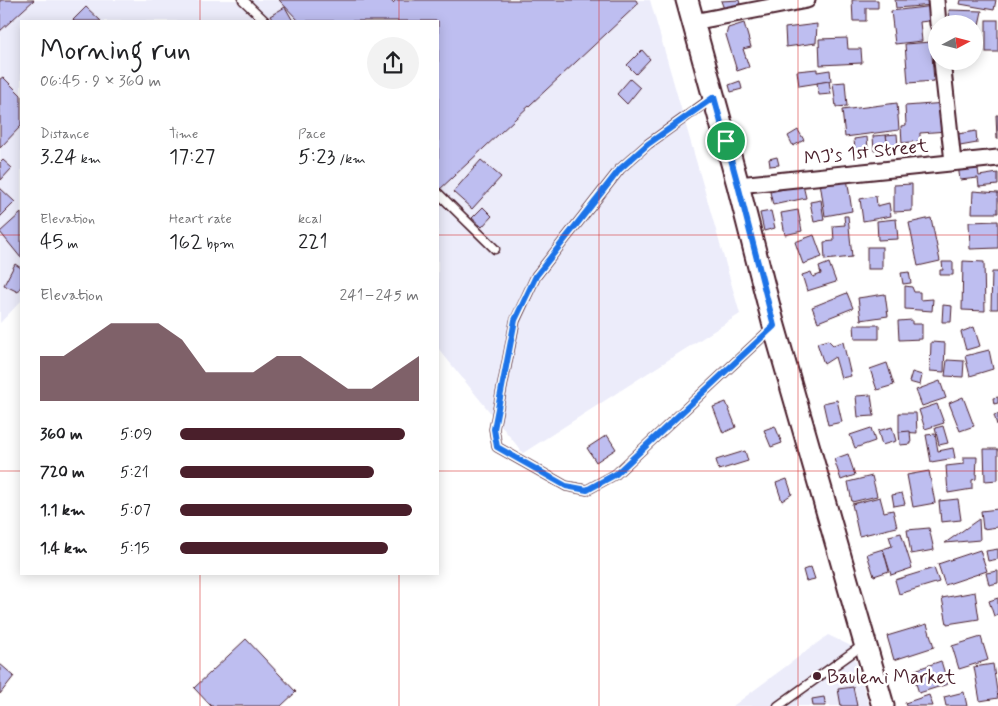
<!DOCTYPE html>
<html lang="en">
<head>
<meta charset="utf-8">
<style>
	body { margin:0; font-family:Mynerve,sans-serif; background:#f2f2f2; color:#202124; height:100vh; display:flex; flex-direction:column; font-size:19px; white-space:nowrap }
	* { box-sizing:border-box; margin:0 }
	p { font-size:16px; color:#757577 }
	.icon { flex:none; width:28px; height:28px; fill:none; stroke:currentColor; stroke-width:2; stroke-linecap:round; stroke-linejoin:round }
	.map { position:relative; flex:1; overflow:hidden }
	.side { position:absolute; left:20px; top:20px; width:419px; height:555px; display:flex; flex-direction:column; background:#fff; border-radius:0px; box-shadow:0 2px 12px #0003 }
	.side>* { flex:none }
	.needle { width:32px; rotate:83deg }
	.controls { position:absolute; left:928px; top:15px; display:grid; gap:10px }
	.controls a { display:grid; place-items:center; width:55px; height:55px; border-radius:50%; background:#fff; box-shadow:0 2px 12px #0003; font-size:25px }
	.pin { position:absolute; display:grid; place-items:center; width:42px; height:42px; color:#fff; margin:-21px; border:2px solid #fff; border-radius:50%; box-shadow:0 1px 5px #0007 }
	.round { display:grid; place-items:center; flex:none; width:52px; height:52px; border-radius:26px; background:#f2f2f2 }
	.overview { display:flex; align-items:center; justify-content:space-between; height:85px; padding:0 20px }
	h1 { font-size:28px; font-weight:600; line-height:38px }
	.stats { display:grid; grid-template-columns:repeat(3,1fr); gap:8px; height:85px; padding:5px 20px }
	.stats div { display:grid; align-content:center }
	.stats b { font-size:21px; font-weight:600 }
	.stats small { font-size:14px; font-weight:400 }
	.stats p { font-size:14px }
	.chart { height:140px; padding:10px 20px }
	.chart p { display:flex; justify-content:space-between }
	.chart svg { width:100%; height:90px; margin-top:5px; fill:#4a1f2b; opacity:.7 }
	ul { padding:0 20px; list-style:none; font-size:16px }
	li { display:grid; grid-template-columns:80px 60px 1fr; align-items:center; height:38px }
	li i { height:12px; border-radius:6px; background:#4a1f2b }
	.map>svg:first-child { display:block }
	.built { fill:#ececfa }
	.building { fill:#bebef0; stroke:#4a1f2b }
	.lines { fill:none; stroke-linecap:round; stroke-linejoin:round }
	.lane-casing { stroke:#4a1f2b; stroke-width:11 }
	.street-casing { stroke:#4a1f2b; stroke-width:19 }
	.secondary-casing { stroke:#4a1f2b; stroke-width:25 }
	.lane { stroke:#fff; stroke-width:8 }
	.street { stroke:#fff; stroke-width:15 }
	.secondary { stroke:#fff; stroke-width:21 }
	.route-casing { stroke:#fff; stroke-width:10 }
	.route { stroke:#1a73e8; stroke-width:6 }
	.grid { fill:none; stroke:#d62828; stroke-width:1; stroke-opacity:0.55 }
	.poi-dot { fill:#4a1f2b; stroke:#fff; stroke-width:2 }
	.labels { text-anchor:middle; stroke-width:5; stroke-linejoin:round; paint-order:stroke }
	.street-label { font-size:19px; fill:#4a1f2b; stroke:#fff }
	.poi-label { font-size:19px; fill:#4a1f2b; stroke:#fff; text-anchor:start }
</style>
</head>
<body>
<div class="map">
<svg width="998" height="706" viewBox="0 0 998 706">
	<rect width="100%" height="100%" fill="#fff"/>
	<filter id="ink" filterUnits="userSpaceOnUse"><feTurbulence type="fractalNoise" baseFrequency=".02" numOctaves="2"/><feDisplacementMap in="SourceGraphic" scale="10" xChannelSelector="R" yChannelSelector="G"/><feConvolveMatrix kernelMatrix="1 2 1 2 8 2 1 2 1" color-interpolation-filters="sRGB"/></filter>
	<g filter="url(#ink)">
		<g class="built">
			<path d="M0 0H650L740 314 523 453 438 348V21H21V301L0 323Z"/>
			<path d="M828 635 851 646 869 706H733Z"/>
		</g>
		<g class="building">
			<path d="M0 0H34L0 31Z"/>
			<path d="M279 0H390L393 3 396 0H636L638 4 438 191V21H299Z"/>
			<path d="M739 0 740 4 724 9 721 1Z"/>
			<path d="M852 0H878V8H866V21H853Z"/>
			<path d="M895 0H933L934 5 896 8Z"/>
			<path d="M961 0H996L994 10 960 4Z"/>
			<path d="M934 6 936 20 920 22 922 41 895 44 891 11Z"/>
			<path d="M86 7 101 21H72Z"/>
			<path d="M285 7 293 21H273L270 16Z"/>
			<path d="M949 10 982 11 979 25 950 24Z"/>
			<rect x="986" y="20" width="12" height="32"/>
			<path d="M744 23 751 47 743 49 749 67 737 71 726 35 728 28Z"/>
			<path d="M817 24 816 43 786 47 785 28Z"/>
			<path d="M847 38 848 49H861L862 63 820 65 819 39Z"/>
			<path d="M931 42 934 81 908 83 905 44Z"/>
			<path d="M974 49H976L978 60 962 64 961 61H974Z"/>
			<path d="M642 50 650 59 636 74 627 65Z"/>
			<path d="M817 69V72L830 70 831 81 799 86 797 71Z"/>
			<path d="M3 77 21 95V126L0 148V79Z"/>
			<path d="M630 79 640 88 627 104 617 94Z"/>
			<path d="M740 81 742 89 731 92 729 85Z"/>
			<path d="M829 81 831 94 819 95 817 83Z"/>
			<path d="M845 82 847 106 836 107 833 83Z"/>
			<path d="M897 103 899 130 845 137 842 110Z"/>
			<path d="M946 103 947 131 920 133V141L902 143 901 126 906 125 905 106Z"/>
			<path d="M996 115H998V139H997Z"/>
			<path d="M798 130 804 140 793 146 788 136Z"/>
			<path d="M976 131 977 143 960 146 958 134Z"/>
			<path d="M897 134 898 147 888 148 886 135Z"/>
			<path d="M886 135 888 148 874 151 873 136Z"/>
			<path d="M867 137 868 149 855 151 854 139Z"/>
			<path d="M777 157 779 165 770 166 769 159Z"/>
			<path d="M3 160 12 168 1 180 0 163Z"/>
			<path d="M481 160 501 177 472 209 453 192Z"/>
			<path d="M977 162 979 176 998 173V185L979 187 978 178 960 180 958 165Z"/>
			<path d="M847 178 852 211 825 216 820 182Z"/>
			<path d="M912 184V211L894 212V185Z"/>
			<path d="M803 185 806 198 773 205 770 192Z"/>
			<path d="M0 188 15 202 0 217Z"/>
			<path d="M973 191 998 193V213H972Z"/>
			<path d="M876 196 877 206 889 203 891 216 863 221 860 199Z"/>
			<path d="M821 200 824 220 814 222 810 202Z"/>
			<path d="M483 207 492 216 482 227 472 218Z"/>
			<path d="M798 210 802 231 785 235 781 213Z"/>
			<path d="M771 211 775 228 764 231 760 213Z"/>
			<path d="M21 213V258L0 232Z"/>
			<path d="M844 216H848L852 257 825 260 824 242 834 241 833 226 845 225Z"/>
			<path d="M931 218 940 261 918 266 909 223Z"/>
			<path d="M896 219 898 239 878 240 877 221Z"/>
			<path d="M998 221V248L970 249 969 222Z"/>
			<path d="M814 235 822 257 803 264 795 242Z"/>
			<rect x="867" y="247" width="15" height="22"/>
			<path d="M963 261 984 262 985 311 962 310Z"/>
			<path d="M942 262H953V275H940V270H943Z"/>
			<path d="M829 263 836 282 807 291 802 275 811 272 813 277 821 274 819 267Z"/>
			<path d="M15 264 21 268V286L18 292 4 285Z"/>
			<path d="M909 272 911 283 903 284 901 273Z"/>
			<path d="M992 272H998V309H991Z"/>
			<path d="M905 286 912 287 914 292H920V300L933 299 932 311 905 309Z"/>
			<path d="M847 293 853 308 818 322 812 307Z"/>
			<path d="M885 294 888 316 861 320 858 298Z"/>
			<path d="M943 305 952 306 951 322H942Z"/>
			<path d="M912 320V324H922V339L899 340 898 321Z"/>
			<path d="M854 325H879V339H855Z"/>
			<path d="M974 327 980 346 966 350 961 332Z"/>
			<path d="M828 340 833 345 843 342 851 376 841 378 835 357 824 364 817 343Z"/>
			<path d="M931 342 945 343 944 372 930 371Z"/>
			<path d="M989 350 993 369 970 376 965 356Z"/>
			<path d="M947 360 964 361 963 377 945 376Z"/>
			<path d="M887 363 894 385 877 390 870 369Z"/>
			<path d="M912 372 922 375 920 385 909 382Z"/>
			<path d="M940 381 946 398 922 406 916 390Z"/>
			<path d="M871 395 874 416 858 417 856 396Z"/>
			<path d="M963 397 974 426 960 431 949 403Z"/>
			<path d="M998 397V403L994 404 993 398Z"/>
			<path d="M837 400 842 422 828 425 823 403Z"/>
			<path d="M726 402 736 427 723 433 713 407Z"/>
			<path d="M937 404 944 423 925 429 919 410Z"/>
			<path d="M899 413H916L917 433 899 432Z"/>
			<path d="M998 414V425H997L994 415Z"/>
			<path d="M775 426 782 443 771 447 764 430Z"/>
			<path d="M943 426 948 443 939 445 935 428Z"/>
			<path d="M892 427 896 441 882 445 878 431Z"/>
			<path d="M871 428 875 441 855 448 850 435Z"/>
			<path d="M910 431 911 444 900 445 899 432Z"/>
			<path d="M935 434 938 451 953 448 955 458 931 462 926 435Z"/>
			<path d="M607 435 616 449 596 462 587 448Z"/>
			<path d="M984 449H998V480L985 481Z"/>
			<path d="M745 451 748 461 719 470 716 460Z"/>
			<path d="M848 454 855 475 841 480 834 459Z"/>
			<path d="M964 457H977L976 479 972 480V489L948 493 946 466 964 464Z"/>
			<path d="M929 471 935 503 913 507 907 475Z"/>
			<path d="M872 476 877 496 852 502 848 482Z"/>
			<path d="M787 479 792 494 782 501 776 483Z"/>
			<path d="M902 493 905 504 894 506 892 495Z"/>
			<path d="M880 497 884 512 893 510 897 527 859 536 852 504Z"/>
			<path d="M958 499 961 520 941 522 939 501Z"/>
			<path d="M998 509V527L983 529 981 511Z"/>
			<path d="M979 519 980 540 945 543Z"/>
			<path d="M929 528 934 550 911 554 907 530Z"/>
			<path d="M901 533 912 568 891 575 883 549 892 546 889 536Z"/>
			<path d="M883 549 889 571 874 576 867 554Z"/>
			<path d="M998 549V559L988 561 986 551Z"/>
			<path d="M980 550 987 571 945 585 938 564Z"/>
			<path d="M811 567 815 579 806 581 803 570Z"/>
			<path d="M934 568 939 582 899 594 895 580Z"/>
			<path d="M998 571V583L989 585 986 573Z"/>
			<path d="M975 592 979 619 947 624 942 598Z"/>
			<path d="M998 598V614L994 616 989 601Z"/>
			<path d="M927 624 934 647 894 660 887 636Z"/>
			<path d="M981 637 988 660 959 669 952 646Z"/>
			<path d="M246 639 296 692 281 706H211L194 688Z"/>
			<path d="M941 661 948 684 919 693 912 671Z"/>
			<path d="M0 664 14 676 0 694Z"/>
			<path d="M993 664 998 698 980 701 974 667Z"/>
			<path d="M853 687 857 706H841L838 689Z"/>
			<path d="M964 692 967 706H946L944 697Z"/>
			<path d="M929 695 933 706H906L905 703Z"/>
			<path d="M824 697 826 706H813L812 699Z"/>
		</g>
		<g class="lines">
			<defs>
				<g id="lane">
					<path d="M243 0 265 21"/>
					<path d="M712 98 648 144 620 169 536 276 515 321 494 429 497 447 566 486 587 490 616 474 773 327"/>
					<path d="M438 193 495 249"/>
					<path d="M778 706 863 645"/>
				</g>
				<g id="street">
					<path d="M936 0 938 24"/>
					<path d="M693 22 807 0"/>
					<path d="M942 61 953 162"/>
					<path d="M738 185 998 158"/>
				</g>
				<path id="secondary" d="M687 0 738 185 774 326 883 706"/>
			</defs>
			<use href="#lane" class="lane-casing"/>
			<use href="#street" class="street-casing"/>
			<use href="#secondary" class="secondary-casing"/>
			<use href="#lane" class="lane"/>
			<use href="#street" class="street"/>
			<use href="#secondary" class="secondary"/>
		</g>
	</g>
	<g class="lines" filter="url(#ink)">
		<defs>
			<path id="route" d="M714 97 738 185 774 326 616 474 587 490 566 486 497 447 494 429 515 320 536 276 620 169 648 144Z"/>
		</defs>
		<use href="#route" class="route-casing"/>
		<use href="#route" class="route"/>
	</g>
	<path class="grid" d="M200 0V21M399 0V21M599 0V706M798 0V706M0 235H21M438 235H998M0 471H21M438 471H998M200 574V706M399 574V706"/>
	<circle class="poi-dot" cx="817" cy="676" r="5"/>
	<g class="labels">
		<g class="street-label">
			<text transform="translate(866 151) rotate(-6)" y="7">MJ’s 1st Street</text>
		</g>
		<g class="poi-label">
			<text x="827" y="683">Bauleni Market</text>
		</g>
	</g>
</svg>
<div class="controls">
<a><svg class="needle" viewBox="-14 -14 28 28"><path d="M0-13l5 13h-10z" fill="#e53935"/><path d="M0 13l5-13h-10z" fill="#757577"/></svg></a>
</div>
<div class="pin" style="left:726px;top:141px;background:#1e9e55"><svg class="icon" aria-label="arrive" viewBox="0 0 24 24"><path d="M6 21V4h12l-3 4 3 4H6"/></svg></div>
<section class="side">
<div class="overview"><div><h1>Morning run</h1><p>06:45 · 9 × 360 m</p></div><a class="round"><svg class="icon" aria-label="share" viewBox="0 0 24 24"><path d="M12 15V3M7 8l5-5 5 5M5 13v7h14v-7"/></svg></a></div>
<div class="stats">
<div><p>Distance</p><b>3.24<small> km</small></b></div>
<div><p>Time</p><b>17:27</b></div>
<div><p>Pace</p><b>5:23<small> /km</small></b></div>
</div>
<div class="stats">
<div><p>Elevation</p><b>45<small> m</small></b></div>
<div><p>Heart rate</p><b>162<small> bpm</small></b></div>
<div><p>kcal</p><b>221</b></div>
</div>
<div class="chart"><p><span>Elevation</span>241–245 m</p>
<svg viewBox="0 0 160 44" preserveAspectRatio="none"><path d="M0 44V22L10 22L20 14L30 6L40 6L50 6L60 14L70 30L80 30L90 30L100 22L110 22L120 30L130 38L140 38L150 30L160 22V44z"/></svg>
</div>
<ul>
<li><b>360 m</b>5:09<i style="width:94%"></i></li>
<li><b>720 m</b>5:21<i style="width:81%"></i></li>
<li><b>1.1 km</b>5:07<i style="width:97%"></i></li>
<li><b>1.4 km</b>5:15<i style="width:87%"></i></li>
</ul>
</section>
</div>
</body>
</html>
